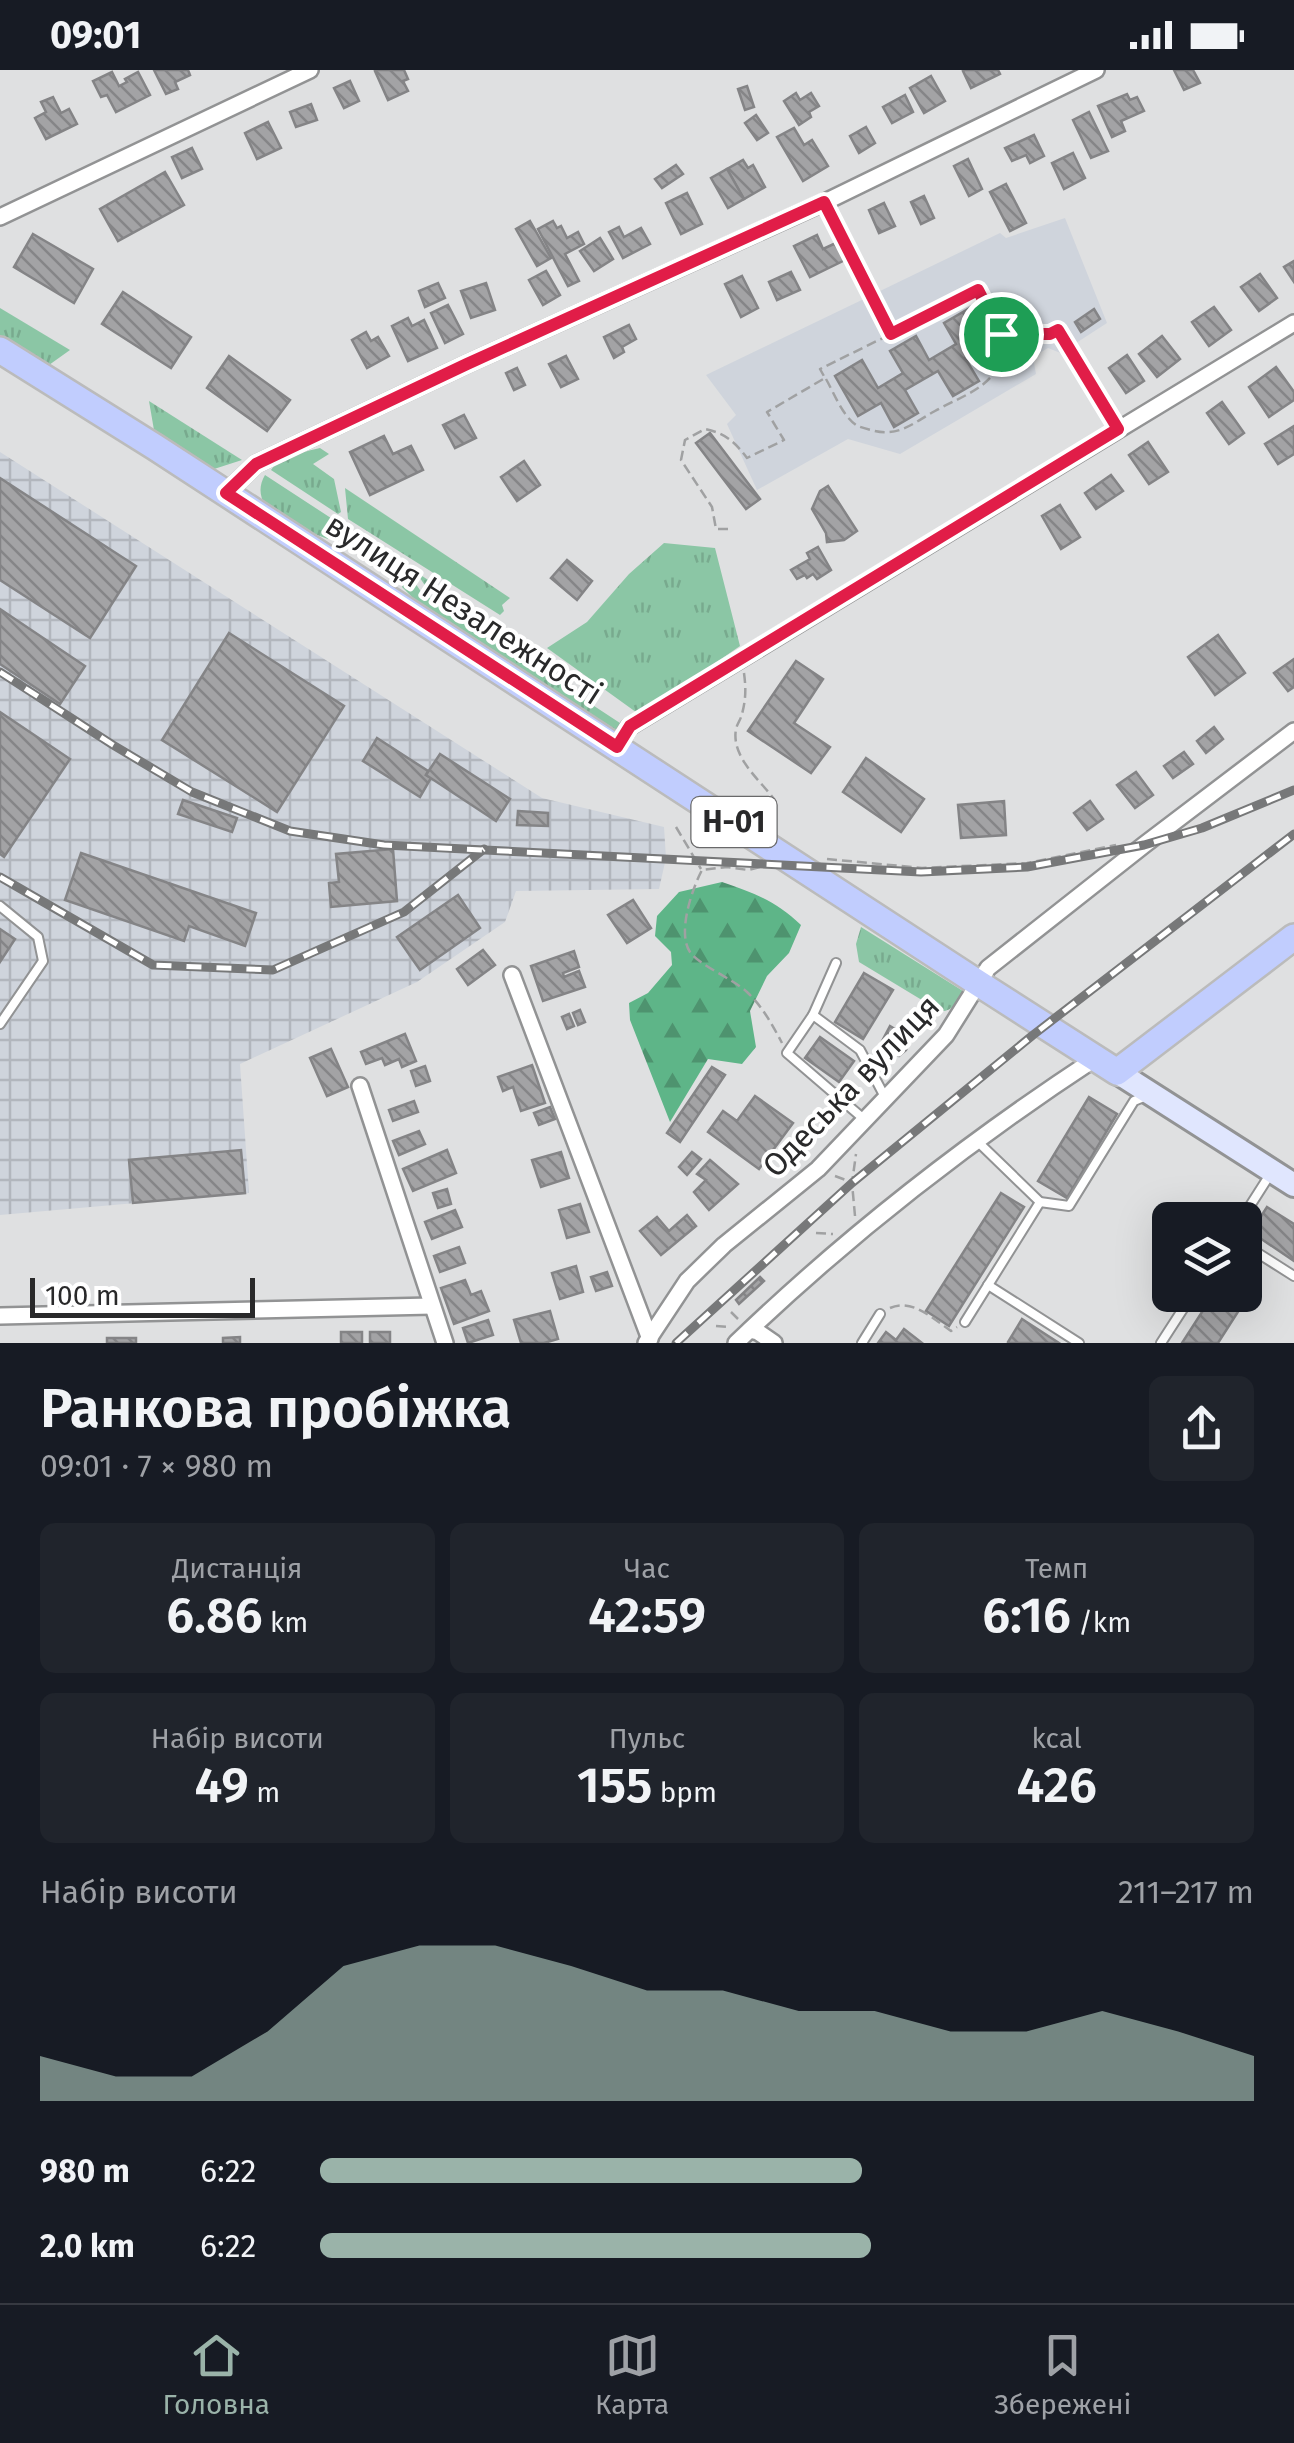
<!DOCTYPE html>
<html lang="uk">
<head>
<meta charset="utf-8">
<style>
	body { margin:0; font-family:"Fira Sans",sans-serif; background:#20242c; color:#f1f3f6; height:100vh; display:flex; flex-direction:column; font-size:38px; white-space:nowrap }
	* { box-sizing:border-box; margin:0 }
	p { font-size:32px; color:#9ea1a6 }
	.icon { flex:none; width:55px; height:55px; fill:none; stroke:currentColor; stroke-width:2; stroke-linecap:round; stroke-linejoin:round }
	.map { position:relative; height:1273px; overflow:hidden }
	.sheet { display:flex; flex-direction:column; background:#171b24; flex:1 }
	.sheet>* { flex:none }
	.controls { position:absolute; left:1152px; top:1132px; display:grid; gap:20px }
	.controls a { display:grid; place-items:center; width:110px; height:110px; border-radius:15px; background:#171b24; box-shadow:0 10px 40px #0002; font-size:50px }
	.scale { position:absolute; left:30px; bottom:25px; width:225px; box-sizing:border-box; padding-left:10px; border:5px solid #29292a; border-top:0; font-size:28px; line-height:35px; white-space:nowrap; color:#29292a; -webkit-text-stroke:8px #fff; paint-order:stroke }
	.pin { position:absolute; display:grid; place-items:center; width:85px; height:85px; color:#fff; margin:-42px; border:5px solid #fff; border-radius:50%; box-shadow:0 2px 10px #0007 }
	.round { display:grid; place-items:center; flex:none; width:105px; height:105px; border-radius:15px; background:#20242c }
	.overview { display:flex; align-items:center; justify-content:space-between; height:170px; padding:0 40px }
	h1 { font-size:55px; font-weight:600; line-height:75px }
	.figures { display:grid; grid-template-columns:repeat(3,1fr); gap:15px; height:170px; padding:10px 40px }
	.figures div { display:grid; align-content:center; border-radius:15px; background:#20242c; text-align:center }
	.figures b { font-size:50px; font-weight:600 }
	.figures small { font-size:28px; font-weight:400 }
	.figures p { font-size:28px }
	.chart { height:280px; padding:20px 40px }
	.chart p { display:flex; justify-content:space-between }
	.chart svg { width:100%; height:180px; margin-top:10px; fill:#9ab3a9; opacity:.7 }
	ul { padding:0 40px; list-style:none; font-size:32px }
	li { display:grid; grid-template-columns:160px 120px 1fr; align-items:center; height:75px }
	li i { height:25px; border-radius:12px; background:#9ab3a9 }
	.status { display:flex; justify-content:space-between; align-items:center; height:70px; padding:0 50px; background:#171b24; direction:ltr }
	.status svg { height:28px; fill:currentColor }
	.tab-bar { display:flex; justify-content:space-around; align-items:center; height:140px; border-top:2px solid #363941; background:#171b24; font-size:28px; color:#9ea1a6 }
	.tab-bar a { display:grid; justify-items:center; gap:5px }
	.tab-bar .active { color:#9ab3a9 }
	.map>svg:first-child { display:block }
	.built { fill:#cfd4dc }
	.industrial { fill:url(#industrial-grid) }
	.grass { fill:url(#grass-tufts) }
	.forest { fill:url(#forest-firs) }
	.building { fill:url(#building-back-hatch); stroke:#848486; stroke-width:2.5 }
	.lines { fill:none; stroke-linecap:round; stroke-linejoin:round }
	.lane-casing { stroke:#929394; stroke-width:12 }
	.street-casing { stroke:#929394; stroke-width:20 }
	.secondary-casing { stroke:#929394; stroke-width:28 }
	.primary-casing { stroke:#bbb; stroke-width:30 }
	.path { stroke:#a0a1a2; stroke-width:2.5; stroke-dasharray:10 5; stroke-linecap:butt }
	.lane { stroke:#fff; stroke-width:8 }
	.street { stroke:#fff; stroke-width:15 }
	.secondary { stroke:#e0e6fe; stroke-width:22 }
	.primary { stroke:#c1cdfe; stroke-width:25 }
	.rail-casing { stroke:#777879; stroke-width:9 }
	.rail { stroke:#fff; stroke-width:5; stroke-dasharray:15; stroke-linecap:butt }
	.route-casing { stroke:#fff; stroke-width:20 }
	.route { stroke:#e11d48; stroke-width:12 }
	.labels { text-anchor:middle; stroke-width:8; stroke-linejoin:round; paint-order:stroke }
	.shield { fill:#fff; stroke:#69696a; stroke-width:2.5 }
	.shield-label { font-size:30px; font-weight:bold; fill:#29292a }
	.street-label { font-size:32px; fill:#29292a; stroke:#fff }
</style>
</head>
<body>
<div class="status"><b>09:01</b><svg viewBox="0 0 49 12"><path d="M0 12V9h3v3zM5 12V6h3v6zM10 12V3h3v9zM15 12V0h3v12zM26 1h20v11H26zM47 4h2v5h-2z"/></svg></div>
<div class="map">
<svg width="1294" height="1273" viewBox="0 0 1294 1273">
	<defs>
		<pattern id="industrial-grid" width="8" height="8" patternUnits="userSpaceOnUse" patternTransform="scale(2.5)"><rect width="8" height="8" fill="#cfd4dc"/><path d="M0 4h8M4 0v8" fill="none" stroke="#b2b6bd"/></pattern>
		<pattern id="grass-tufts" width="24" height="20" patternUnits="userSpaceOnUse" patternTransform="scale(2.5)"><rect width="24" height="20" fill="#8bc6a5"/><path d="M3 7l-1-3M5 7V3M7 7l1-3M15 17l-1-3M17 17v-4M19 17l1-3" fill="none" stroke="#78aa8e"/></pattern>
		<pattern id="forest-firs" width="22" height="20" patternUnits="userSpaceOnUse" patternTransform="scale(2.5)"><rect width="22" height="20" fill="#5eb588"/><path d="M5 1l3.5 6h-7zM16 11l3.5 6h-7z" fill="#4e936f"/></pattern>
		<pattern id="building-back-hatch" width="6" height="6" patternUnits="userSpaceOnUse" patternTransform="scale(2.5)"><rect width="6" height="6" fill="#a3a3a5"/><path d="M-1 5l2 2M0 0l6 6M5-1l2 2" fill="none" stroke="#858587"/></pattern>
	</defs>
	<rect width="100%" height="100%" fill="#dfe0e1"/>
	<path class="built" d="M839 147 878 222 1000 163 1006 168 1065 148 1107 253 1073 275 1112 337 1104 342 1068 286 1048 278 1033 287 1036 304 900 384 848 369 757 420 727 354 736 345 706 305 868 227 830 151Z"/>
	<path class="industrial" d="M0 382 542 728 664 757 666 788 659 819 516 821 505 852 417 912 240 994 249 1123 0 1145Z"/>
	<g class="grass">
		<path d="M0 238 70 280 49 295 0 265Z"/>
		<path d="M149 331 242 390 211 400 155 366Z"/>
		<path d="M320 378 329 384 313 394 334 409 341 442 338 444 271 400C281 386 304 382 320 378Z"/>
		<path d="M265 405 360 467 354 477 333 462 328 469 306 461 265 435C259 425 259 415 265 405Z"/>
		<path d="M345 418 510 528 502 535 504 541 500 545 348 449Z"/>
		<path d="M664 473 715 478 740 576 640 645 547 578 587 552 629 504Z"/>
		<path d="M375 479 404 497 422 523 620 653 615 661 420 535 402 517 406 509 370 486Z"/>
		<path d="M416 502 512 565 518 580 426 517Z"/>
		<path d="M861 857 963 921C957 932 953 942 940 941L859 892 856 874Z"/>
	</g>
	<path class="forest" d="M722 812C754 823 776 831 801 855L789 883 767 906 750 941 756 977 742 994 708 989 670 1052 630 950 629 933 648 923 672 895 671 882 655 866 657 846 679 822Z"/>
	<g class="building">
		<path d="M154 0H188L190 5 175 12 178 19 166 24Z"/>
		<path d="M377 0H404L408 9 403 11 408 21 388 30 375 1Z"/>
		<path d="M965 0H998L1000 4 971 18 963 1Z"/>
		<path d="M1174 0H1193L1200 13 1184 20Z"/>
		<path d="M112 2 119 16 127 12 125 9 138 2 150 25 116 42 107 25 101 27 93 11Z"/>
		<path d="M931 6 945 31 924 43 910 18Z"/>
		<path d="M350 11 359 31 344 38 334 18Z"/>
		<path d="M747 16 754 37 745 40 738 19Z"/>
		<path d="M796 23 800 30 811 23 819 36 809 42 811 47 799 55 784 31Z"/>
		<path d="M1127 24 1130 30 1137 27 1144 41 1121 51 1125 61 1112 67 1098 36Z"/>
		<path d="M905 25 913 42 892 53 883 37Z"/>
		<path d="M53 27 61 43 69 39 77 54 46 69 35 48 46 42 41 32Z"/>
		<path d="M311 34 317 50 296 57 290 42Z"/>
		<path d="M1089 42 1108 81 1091 88 1073 50Z"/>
		<path d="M756 45 768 63 757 70 745 53Z"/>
		<path d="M268 52 281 78 257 89 245 63Z"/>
		<path d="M866 57 875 73 859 83 850 66Z"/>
		<path d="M794 58 804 75 812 70 828 96 803 111 777 67Z"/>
		<path d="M1034 65 1044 86 1030 93 1026 85 1012 91 1005 78Z"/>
		<path d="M192 78 202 99 182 108 172 87Z"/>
		<path d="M1073 83 1085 108 1064 119 1052 93Z"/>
		<path d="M968 89 982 119 969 126 954 96Z"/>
		<path d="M743 90 748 98 753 95 765 117 744 129 727 99Z"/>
		<path d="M676 95 683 104 662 118 655 109Z"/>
		<path d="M727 99 744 129 728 138 711 108Z"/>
		<path d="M165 102 184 135 118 171 100 139Z"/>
		<path d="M1006 114 1026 153 1010 161 990 122Z"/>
		<path d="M687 123 702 154 681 164 666 133Z"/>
		<path d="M924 126 934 148 921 154 911 132Z"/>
		<path d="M884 133 895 156 879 163 869 140Z"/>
		<path d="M530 151 551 188 537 196 516 159Z"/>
		<path d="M553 151 557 158 561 156 567 168 578 162 584 174 565 184 579 211 568 216 538 159Z"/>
		<path d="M619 157 624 167 641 158 650 174 623 188 609 162Z"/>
		<path d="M33 164 93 199 74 233 14 197Z"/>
		<path d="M817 165 823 179 836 173 845 190 810 207 794 176Z"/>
		<path d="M600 168 613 189 594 201 580 181Z"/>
		<path d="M1294 191V212L1284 197Z"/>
		<path d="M546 201 560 225 543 235 529 210Z"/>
		<path d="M791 202 800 220 777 230 769 212Z"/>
		<path d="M1260 204 1277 228 1259 241 1241 217Z"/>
		<path d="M742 206 758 238 741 247 725 214Z"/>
		<path d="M438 213 445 228 425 237 419 221Z"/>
		<path d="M486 213 495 240 471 248 461 221Z"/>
		<path d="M123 222 191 267 171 298 102 254Z"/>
		<path d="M448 235 463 264 445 273 431 243Z"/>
		<path d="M1214 237 1231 260 1209 276 1192 252Z"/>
		<path d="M970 238 990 273 965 288 979 311 953 326 938 301 905 320 918 343 894 357 881 333 858 346 835 306 862 290 878 318 903 303 890 281 916 266 929 290 956 274 944 253Z"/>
		<path d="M1094 239 1100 249 1081 262 1075 252Z"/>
		<path d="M408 248 412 256 424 250 437 278 408 291 392 256Z"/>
		<path d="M629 255 636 269 622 277 624 282 614 288 604 267Z"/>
		<path d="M366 262 371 271 378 267 389 286 367 298 352 270Z"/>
		<path d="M1162 266 1180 289 1157 307 1139 284Z"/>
		<path d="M1127 285 1144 311 1126 323 1109 298Z"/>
		<path d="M229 286 290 330 267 361 207 318Z"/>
		<path d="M566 286 578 309 561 317 549 294Z"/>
		<path d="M1276 297 1294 322V330L1269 347 1249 317Z"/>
		<path d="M517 298 525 315 514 320 506 303Z"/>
		<path d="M1222 332 1244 363 1229 374 1207 343Z"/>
		<path d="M464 345 476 368 455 378 443 355Z"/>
		<path d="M1294 356V384L1278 394 1265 374Z"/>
		<path d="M710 363 760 429 746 439 696 373Z"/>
		<path d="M384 366 393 384 411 376 423 400 370 425 350 382Z"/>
		<path d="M1148 372 1168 402 1149 414 1129 385Z"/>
		<path d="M524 391 540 415 517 431 501 407Z"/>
		<path d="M1111 405 1123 421 1096 439 1085 423Z"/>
		<path d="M0 408 136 496 90 568 0 510Z"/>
		<path d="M828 416 857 461 844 470 827 472 826 463 812 439 820 421Z"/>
		<path d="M1060 435 1080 467 1061 479 1042 446Z"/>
		<path d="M818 477 831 500 817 509 813 504 807 508 805 505 797 509 791 500 810 489 807 483Z"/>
		<path d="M567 490 592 511 577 530 551 508Z"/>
		<path d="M0 539 85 596 60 634 0 594Z"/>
		<path d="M229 563 344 636 277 742 162 670Z"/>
		<path d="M1218 565 1245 603 1215 625 1188 587Z"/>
		<path d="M1294 589V617L1288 621 1274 603Z"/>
		<path d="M796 591 823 609 794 653 830 677 811 703 748 661Z"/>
		<path d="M0 642 70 689 4 787 0 784Z"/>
		<path d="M1214 657 1223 669 1206 683 1197 671Z"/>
		<path d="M377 668 428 701 426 705 431 708 420 727 363 691Z"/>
		<path d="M1184 682 1193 694 1173 708 1164 696Z"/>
		<path d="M440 684 510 729 496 751 426 705Z"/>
		<path d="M866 688 924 729 901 762 843 722Z"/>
		<path d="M1136 702 1153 725 1135 738 1117 715Z"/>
		<path d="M183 730 237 748 232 762 178 744Z"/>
		<path d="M1004 731 1006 765 961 768 958 735Z"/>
		<path d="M1090 731 1103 749 1087 760 1074 743Z"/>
		<path d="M518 741 548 743V756L517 755Z"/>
		<path d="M393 779 397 831 331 837 329 813 339 812 336 784Z"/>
		<path d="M81 783 256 843 245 876 189 856 184 871 65 830Z"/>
		<path d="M458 825 480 858 420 900 397 867Z"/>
		<path d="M633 830 651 858 627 873 608 845Z"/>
		<path d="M0 859 15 869 0 892Z"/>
		<path d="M483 880 495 895 468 915 457 899Z"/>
		<path d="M574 881 579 897 563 903 564 907 579 901 585 917 543 931 531 896Z"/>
		<path d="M864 903 893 920 863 969 835 952Z"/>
		<path d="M580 940 585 952 578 955 573 943Z"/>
		<path d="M569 944 574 956 567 959 562 947Z"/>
		<path d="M890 956 900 962 907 961 911 967 906 980 899 986 881 973Z"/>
		<path d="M405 964 416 991 402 997 399 989 385 995 382 988 366 994 361 982Z"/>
		<path d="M820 967 854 991 839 1012 805 988Z"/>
		<path d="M331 979 348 1017 327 1026 310 988Z"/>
		<path d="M532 995 545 1033 521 1041 513 1017 503 1021 498 1007Z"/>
		<path d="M425 996 430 1011 416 1016 411 1001Z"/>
		<path d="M712 997 725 1005 680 1072 667 1063Z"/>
		<path d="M755 1026 793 1053 759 1099 708 1062 723 1041 737 1051Z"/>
		<path d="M1089 1027 1117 1044 1067 1128 1038 1111Z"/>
		<path d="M414 1031 418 1042 393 1051 389 1040Z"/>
		<path d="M550 1037 555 1049 539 1055 534 1043Z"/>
		<path d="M419 1061 425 1074 399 1085 393 1071Z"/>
		<path d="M241 1080 245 1123 133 1133 129 1090Z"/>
		<path d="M447 1080 456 1103 413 1121 403 1099Z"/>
		<path d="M561 1082 569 1108 541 1117 532 1090Z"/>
		<path d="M692 1082 701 1089 687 1105 679 1097Z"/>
		<path d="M710 1090 738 1114 709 1140 694 1122 706 1110 697 1104Z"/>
		<path d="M447 1119 451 1134 438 1138 433 1123Z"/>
		<path d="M1001 1123 1024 1137 949 1256 926 1241Z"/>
		<path d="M580 1134 589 1162 567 1168 559 1140Z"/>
		<path d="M1267 1137 1294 1154V1191L1251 1162Z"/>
		<path d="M455 1140 462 1157 432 1169 425 1152Z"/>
		<path d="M687 1145 696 1156 661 1185 640 1161 657 1147 669 1161Z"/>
		<path d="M459 1177 465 1193 440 1202 434 1186Z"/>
		<path d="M576 1196 583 1222 560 1229 552 1203Z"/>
		<path d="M1245 1200 1259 1209 1218 1273H1182L1213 1225H1245Z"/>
		<path d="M607 1202 612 1216 596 1221 591 1207Z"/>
		<path d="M760 1207 764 1211 739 1234 736 1230Z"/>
		<path d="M465 1210 471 1225 481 1221 489 1241 454 1254 441 1218Z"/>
		<path d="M550 1241 558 1269 544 1273H521L514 1250Z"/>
		<path d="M1022 1249 1059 1273H1009L1008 1272Z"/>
		<path d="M488 1250 493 1265 468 1273 463 1258Z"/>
		<path d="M904 1259 922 1273H878L886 1262 896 1270Z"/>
		<rect x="341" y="1262" width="21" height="11"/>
		<rect x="370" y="1262" width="20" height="11"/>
		<path d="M240 1267V1273H223V1268Z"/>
		<rect x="107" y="1268" width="29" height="5"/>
	</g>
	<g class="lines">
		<defs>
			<g id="lane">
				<path d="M0 836 38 867 43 891 0 954"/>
				<path d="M836 893 813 945 860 980 886 1029"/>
				<path d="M813 945 787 983 865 1050"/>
				<path d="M976 1070 1040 1132 1069 1136 1134 1031 1146 1026"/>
				<path d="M1241 1150 1271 1103"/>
				<path d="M1245 1175 1294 1206"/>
				<path d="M988 1215 1079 1273"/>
				<path d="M965 1252 1040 1132"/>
				<path d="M862 1273 880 1244"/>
				<path d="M1161 1273 1192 1225"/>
			</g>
			<g id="street">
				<path d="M0 147 310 0"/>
				<path d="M226 423 256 394 467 294 825 132 1096 0"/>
				<path d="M617 677 629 657 1294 253"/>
				<path d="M512 905 650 1269"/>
				<path d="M360 1016 445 1273"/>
				<path d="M0 1246 432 1236"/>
				<path d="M750 1260 758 1262 774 1273"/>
				<path d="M646 1273 687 1211 724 1175 818 1099 946 965 988 898 1144 775 1294 661"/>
				<path d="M736 1273C847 1166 968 1072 1096 988"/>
			</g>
			<path id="secondary" d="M1117 1002 1294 1115"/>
			<path id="primary" d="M0 280 155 377 978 913 1117 1002 1294 867"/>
		</defs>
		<use href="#lane" class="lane-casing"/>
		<use href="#street" class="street-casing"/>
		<use href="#secondary" class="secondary-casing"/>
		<use href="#primary" class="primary-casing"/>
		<g class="path">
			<path d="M832 146 891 265 978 220 1001 264H1050L1058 260 1110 345"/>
			<path d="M826 309C834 323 842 345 856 355 859 357 867 359 871 360 898 368 913 353 935 341 969 322 1007 314 1001 266"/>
			<path d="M728 459H716L712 437 681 390 685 370 705 359C725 363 735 372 747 388L784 370 767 342 825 308 820 299 889 265"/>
			<path d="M744 603C746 618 746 629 742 644 741 649 737 654 736 659 731 687 759 709 774 729L769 751"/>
			<path d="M676 757 701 799"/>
			<path d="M827 789 922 798 1027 793 1116 775"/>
			<path d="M760 797 748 800 727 797 702 800C692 819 677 863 690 882 699 895 733 909 747 922 762 936 772 954 782 973"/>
			<path d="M835 1106 851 1112"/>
			<path d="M855 1146 852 1113 856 1084"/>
			<path d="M816 1163 833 1164"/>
			<path d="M890 1238C912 1228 932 1248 951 1261L957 1257"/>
			<path d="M731 1242 738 1249"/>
			<path d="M716 1256 730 1257"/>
		</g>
		<use href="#lane" class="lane"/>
		<use href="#street" class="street"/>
		<use href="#secondary" class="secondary"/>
		<use href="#primary" class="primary"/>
		<defs>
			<g id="rail">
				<path d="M0 602 113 675 192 722 290 761 384 775 921 802 1027 797 1144 775 1202 758 1294 720"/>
				<path d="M0 807 153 895 273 900 404 842 484 779"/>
				<path d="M676 1273 852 1113 1033 965 1294 764"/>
			</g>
		</defs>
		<use href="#rail" class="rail-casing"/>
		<use href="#rail" class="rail"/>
	</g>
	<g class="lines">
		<defs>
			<path id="route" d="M824 132 891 264 978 220 1001 264H1050L1058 260 1118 359 630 656 617 677 226 423 256 394 467 294Z"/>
		</defs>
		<use href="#route" class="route-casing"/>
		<use href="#route" class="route"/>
	</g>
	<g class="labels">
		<rect class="shield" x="691.5" y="727" width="85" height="50" rx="8"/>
		<g class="shield-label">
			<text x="734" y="762">Н-01</text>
		</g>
		<g class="street-label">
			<text transform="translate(464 539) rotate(33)" y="11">вулиця Незалежності</text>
			<text transform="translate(851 1016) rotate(-46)" y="11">Одеська вулиця</text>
		</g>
	</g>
</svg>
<div class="controls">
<a><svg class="icon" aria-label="layers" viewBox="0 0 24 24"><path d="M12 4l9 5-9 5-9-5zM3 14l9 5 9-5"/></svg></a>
</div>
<div class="scale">100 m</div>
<div class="pin" style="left:1001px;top:264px;background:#1e9e55"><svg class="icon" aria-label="arrive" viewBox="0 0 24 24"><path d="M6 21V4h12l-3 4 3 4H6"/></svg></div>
</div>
<section class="sheet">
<div class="overview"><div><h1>Ранкова пробіжка</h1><p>09:01 · 7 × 980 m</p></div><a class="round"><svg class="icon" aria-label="share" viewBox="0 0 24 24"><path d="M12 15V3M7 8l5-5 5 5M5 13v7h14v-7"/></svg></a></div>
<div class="figures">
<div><p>Дистанція</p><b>6.86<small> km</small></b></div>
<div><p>Час</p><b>42:59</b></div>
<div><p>Темп</p><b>6:16<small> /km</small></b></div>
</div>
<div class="figures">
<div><p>Набір висоти</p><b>49<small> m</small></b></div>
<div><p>Пульс</p><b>155<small> bpm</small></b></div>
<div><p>kcal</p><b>426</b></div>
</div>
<div class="chart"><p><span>Набір висоти</span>211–217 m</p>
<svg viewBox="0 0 160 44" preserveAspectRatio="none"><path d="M0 44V33L10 38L20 38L30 27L40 11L50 6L60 6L70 11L80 17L90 17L100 22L110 22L120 27L130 27L140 22L150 27L160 33V44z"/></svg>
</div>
<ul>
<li><b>980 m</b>6:22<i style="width:58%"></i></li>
<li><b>2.0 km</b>6:22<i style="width:59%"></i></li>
</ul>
</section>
<nav class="tab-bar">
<a class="active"><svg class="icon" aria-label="home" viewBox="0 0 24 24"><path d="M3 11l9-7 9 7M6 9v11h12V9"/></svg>Головна</a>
<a><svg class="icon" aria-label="map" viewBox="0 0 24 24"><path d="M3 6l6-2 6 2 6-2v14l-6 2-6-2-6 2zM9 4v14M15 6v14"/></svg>Карта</a>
<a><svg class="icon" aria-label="saved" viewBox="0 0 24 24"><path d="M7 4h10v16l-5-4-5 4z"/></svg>Збережені</a>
</nav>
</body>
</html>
